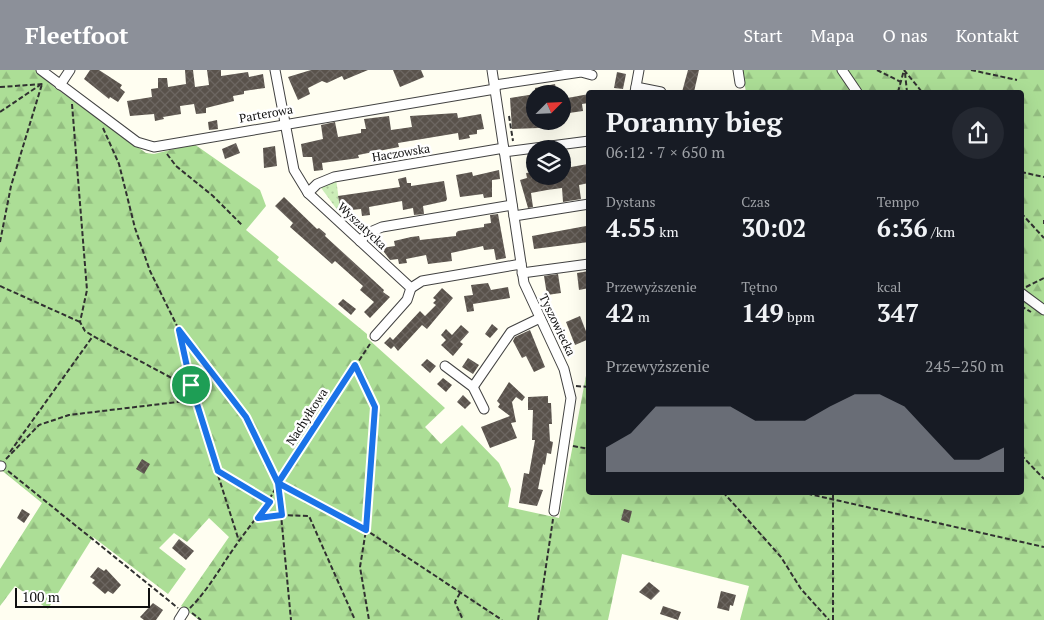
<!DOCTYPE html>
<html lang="pl">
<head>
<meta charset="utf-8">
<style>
	body { margin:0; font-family:"PT Serif",serif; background:#242831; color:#f1f3f6; height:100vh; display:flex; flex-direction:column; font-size:19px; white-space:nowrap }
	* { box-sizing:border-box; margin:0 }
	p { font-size:16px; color:#9ea1a6 }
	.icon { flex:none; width:28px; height:28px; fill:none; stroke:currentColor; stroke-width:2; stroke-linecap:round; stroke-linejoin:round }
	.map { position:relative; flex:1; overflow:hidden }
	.details { position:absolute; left:586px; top:20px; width:438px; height:405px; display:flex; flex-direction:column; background:#171b24; border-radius:5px; box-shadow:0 5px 20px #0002 }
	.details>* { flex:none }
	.needle { width:32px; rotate:66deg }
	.buttons { position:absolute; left:526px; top:15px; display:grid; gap:10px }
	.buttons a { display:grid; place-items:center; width:45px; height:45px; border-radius:50%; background:#171b24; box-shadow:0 5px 20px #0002; font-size:25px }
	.scale { position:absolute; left:15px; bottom:12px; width:135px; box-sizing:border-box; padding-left:5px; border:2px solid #0f0f0f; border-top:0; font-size:14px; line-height:18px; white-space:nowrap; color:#0f0f0f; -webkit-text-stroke:4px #fff; paint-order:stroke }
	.pin { position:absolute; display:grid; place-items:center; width:42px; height:42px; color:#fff; margin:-21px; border:2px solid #fff; border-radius:50%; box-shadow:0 1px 5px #0007 }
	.round { display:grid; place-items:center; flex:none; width:52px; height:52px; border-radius:26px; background:#242831 }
	.summary { display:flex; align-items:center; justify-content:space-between; height:85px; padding:0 20px }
	h1 { font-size:28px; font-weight:600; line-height:38px }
	.metrics { display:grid; grid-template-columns:repeat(3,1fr); gap:8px; height:85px; padding:5px 20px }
	.metrics div { display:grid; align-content:center }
	.metrics b { font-size:25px; font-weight:600 }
	.metrics small { font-size:14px; font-weight:400 }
	.metrics p { font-size:14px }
	.chart { height:140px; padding:10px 20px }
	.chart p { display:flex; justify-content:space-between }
	.chart svg { width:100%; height:90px; margin-top:5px; fill:#8c9099; opacity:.7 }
	header { display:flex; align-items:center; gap:30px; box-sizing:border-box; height:70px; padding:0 25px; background:#8c9099; color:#fff }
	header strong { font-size:24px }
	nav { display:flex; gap:28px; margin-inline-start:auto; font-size:18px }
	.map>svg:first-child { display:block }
	.grass { fill:url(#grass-dots) }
	.forest { fill:url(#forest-firs) }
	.building { fill:url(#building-cross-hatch) }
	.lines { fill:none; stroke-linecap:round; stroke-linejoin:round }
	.minor-casing { stroke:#424242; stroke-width:11 }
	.path { stroke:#313131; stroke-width:2; stroke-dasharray:5 2.5; stroke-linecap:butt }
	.minor { stroke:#fff; stroke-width:9 }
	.route-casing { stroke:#fff; stroke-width:10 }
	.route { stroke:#1a73e8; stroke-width:6 }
	.labels { text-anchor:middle; stroke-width:5; stroke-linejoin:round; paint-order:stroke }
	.street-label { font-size:12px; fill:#0f0f0f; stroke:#fff }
</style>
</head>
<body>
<header>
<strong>Fleetfoot</strong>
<nav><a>Start</a><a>Mapa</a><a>O nas</a><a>Kontakt</a></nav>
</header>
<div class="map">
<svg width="1044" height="550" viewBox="0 0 1044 550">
	<defs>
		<pattern id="grass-dots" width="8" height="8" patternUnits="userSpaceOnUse" patternTransform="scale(1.25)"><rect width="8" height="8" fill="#ccedb8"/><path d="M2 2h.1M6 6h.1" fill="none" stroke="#aeca9d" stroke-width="1.8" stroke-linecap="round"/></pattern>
		<pattern id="forest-firs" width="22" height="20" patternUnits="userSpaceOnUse" patternTransform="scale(1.25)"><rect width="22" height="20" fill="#acde96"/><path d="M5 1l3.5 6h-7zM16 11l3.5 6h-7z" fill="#93bd80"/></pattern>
		<pattern id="building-cross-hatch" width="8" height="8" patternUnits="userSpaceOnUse" patternTransform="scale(1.25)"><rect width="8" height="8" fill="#59524b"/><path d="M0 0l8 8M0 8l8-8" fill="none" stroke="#6c6661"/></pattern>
	</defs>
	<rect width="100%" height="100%" fill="#fffef1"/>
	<path class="grass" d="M336 109 341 145 319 115Z"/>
	<path class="forest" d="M0 0H35L54 17 146 83 154 84 194 74 260 120 266 136 246 160 279 187 277 190 367 264V268L445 338 425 357 441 374 462 355 499 393 511 419 508 437 559 448 589 290V422H1021V22H746L742 0H1044V550H740L749 516 622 484 608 550H199L181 536 229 467 209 448 187 472 174 463 159 478 186 499 168 524 93 467 48 539 15 516 0 536V499L42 433 0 399Z"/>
	<g class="building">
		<path d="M90 0H99L122 15 120 18 125 22 118 32 110 27 109 29 84 9Z"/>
		<path d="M185 0H193L195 17 209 15 207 0H221V6L248 2 249 7 263 4 265 18 244 21V24L233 26 234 31 206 38V43L196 44 194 34 180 36 181 44 163 47 164 49 155 51 154 44 130 46 127 31 152 27 151 19 158 18V8H167L168 17 186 14Z"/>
		<path d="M311 0H368L344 10 342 6 327 13 322 11 308 18 310 24 298 30 288 7Z"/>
		<path d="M393 0H421L424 7 400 17Z"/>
		<path d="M688 0H699L694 22H682Z"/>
		<path d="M617 2 626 4 623 19 614 18Z"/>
		<path d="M555 14 557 23 536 24 535 18Z"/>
		<path d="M535 24V51H538L539 58 512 59 510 28Z"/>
		<path d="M589 24V33L582 34 583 41 562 44V29Z"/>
		<path d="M457 43 458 48 481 44 484 59 477 60V64L469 65 470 68 459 70 458 63 398 73 399 77 358 85 359 88 322 93 323 100 314 101 312 87H303L301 74 323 69 321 55 335 52 338 67 361 63V59H366L364 49 389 46 391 60 412 57 410 46Z"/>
		<path d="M217 50 218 59 209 60 208 52Z"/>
		<path d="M236 73 240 83 225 89 222 79Z"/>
		<path d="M275 76 277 96 264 98 263 78Z"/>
		<path d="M571 94V97L588 94 589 113 579 115 581 129 563 132 562 118 547 120 531 123 533 137 528 138 520 110 527 108 526 103 533 102 534 107 564 106 562 96Z"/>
		<path d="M499 100 500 109 492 110V127L484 128 483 124 460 127 456 105 472 102 473 106Z"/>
		<path d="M406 107 407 113H411V116L444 111 447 129 446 131 423 136 424 144 414 145 413 138 403 140 402 131 369 137 370 145 362 146 361 139 341 141 338 126 400 117 398 109Z"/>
		<path d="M284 127 317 159 319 158 326 164 325 166 384 220 383 222 390 227 370 248 364 242 374 232 360 220 363 216 335 191 332 194 290 157 293 153 275 136Z"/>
		<path d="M498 144 506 188 496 190 494 179 484 180 483 176 451 183 452 191 428 194 426 185 406 189 407 193 399 194 398 189 390 190 381 178 395 176 394 171 411 167 419 166 420 170 456 166V163L458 161 484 157V154L491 153 490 145Z"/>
		<path d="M586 156 589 157V172L534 179 532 166Z"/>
		<path d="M589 201V218L579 220 577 203Z"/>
		<path d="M558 204 561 223 547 225 544 206Z"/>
		<path d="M488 213 491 220 508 217 510 228 473 234 474 241 467 242 464 226 473 225 471 215Z"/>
		<path d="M442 218 453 228 427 259 422 255 398 281 394 276 391 279 384 273 390 267 393 270 420 241 425 246 436 235 433 233 436 230 433 228Z"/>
		<path d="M343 229 356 239 351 245 338 234Z"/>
		<path d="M580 246 589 269 575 275 566 252Z"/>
		<path d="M492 254 498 259 490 268 485 264Z"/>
		<path d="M461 255 469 262 460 272 463 274 453 286 441 275 446 270 441 265 446 259 452 265Z"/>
		<path d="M530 260 545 297 534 302 526 286 522 288 513 271 515 267Z"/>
		<path d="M468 288 479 295 473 304 462 297Z"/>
		<path d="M427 289 436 296 430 303 421 295Z"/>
		<path d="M443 308 452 315 446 322 437 314Z"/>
		<path d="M509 312 525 327 522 331 516 327 512 332 516 352 511 353 517 368 490 378 481 357 510 346 498 337 500 334 497 331Z"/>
		<path d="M463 325 471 333 465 339 457 332Z"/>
		<path d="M548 326V333H551L552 354H549L550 371 553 372 551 384 547 383 545 395 543 394 538 419 543 420 537 436 519 433 524 403 529 404 535 370H532L533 340H528V327Z"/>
		<path d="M142 389 150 394 144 404 136 399Z"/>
		<path d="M22 439 30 444 24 453 17 448Z"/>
		<path d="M624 439 632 441 629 453 621 450Z"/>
		<path d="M179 469 194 481 186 490 172 478Z"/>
		<path d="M98 497 104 501 106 499 121 515 113 524 108 521 105 524 92 513 95 510 90 507Z"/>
		<path d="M649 512 660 521 651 530 639 522Z"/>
		<path d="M721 521 736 525 733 536 730 535 729 541 717 538Z"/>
		<path d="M153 533 163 540 156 550H144L140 547Z"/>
		<path d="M663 536 681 542 678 550 660 544Z"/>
	</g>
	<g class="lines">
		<defs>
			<g id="minor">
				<path d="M41 0 137 72 154 77 495 19"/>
				<path d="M275 0 294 100 308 123 411 218 422 211 521 194"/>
				<path d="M492 0 524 213 564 299 571 328 554 441"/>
				<path d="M738 0 740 13"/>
				<path d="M842 0 857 22"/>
				<path d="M60 15 70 0"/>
				<path d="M495 15 581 2 592 5"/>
				<path d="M636 17 661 22"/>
				<path d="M635 22 639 0"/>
				<path d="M504 82 589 71"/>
				<path d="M308 123 317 114 334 107 504 78"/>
				<path d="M514 146 589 134"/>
				<path d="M360 171 368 163 382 157 512 135"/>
				<path d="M522 203 589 194"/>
				<path d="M1021 223 1044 240"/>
				<path d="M375 266 407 230 411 218"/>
				<path d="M445 296 473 317 484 339"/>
				<path d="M473 317 511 262 540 248"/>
				<path d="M0 396H1"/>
				<path d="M179 550 184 542"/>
			</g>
		</defs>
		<use href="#minor" class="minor-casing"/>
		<g class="path">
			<path d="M877 0 901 12"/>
			<path d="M904 0 922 22"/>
			<path d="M971 0 1017 10"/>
			<path d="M905 3 907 22"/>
			<path d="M0 17 43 14"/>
			<path d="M898 22 904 0"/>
			<path d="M72 34 87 220 80 252 85 261 93 266 183 314 190 315"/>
			<path d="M0 42 40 15"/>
			<path d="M509 46 513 71"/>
			<path d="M103 58 119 94 135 158 150 201 179 260 194 330 239 471"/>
			<path d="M167 84 176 96 213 126 242 155"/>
			<path d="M1021 102 1044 107"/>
			<path d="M1021 143 1044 168"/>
			<path d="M1044 150V154"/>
			<path d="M0 172 11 116 42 14"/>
			<path d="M0 216 80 252"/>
			<path d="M1026 217 1044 208"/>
			<path d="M1021 236 1031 242"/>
			<path d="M181 262 246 347 278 413 291 550"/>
			<path d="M355 295 375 337 366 460 360 497 369 550"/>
			<path d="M576 316 589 317"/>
			<path d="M573 376 589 379"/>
			<path d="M10 382 93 266"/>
			<path d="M1021 385 1044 409"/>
			<path d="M6 389 39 355 69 345 194 330"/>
			<path d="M8 401 178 538"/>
			<path d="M218 401 270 431"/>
			<path d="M278 413 366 460 502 550"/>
			<path d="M723 422 781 487 801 519 829 550"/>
			<path d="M800 422 1044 477"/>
			<path d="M258 447 280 445 309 446 355 550"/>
			<path d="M460 523 455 532 463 550"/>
			<path d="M190 538C210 518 222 494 239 471 253 451 268 435 278 413L370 274"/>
			<path d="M192 543 201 550"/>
			<path d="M538 550 553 449"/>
			<path d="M833 550V422"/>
		</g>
		<use href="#minor" class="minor"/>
	</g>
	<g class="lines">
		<defs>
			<path id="route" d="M191 315 218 401 270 432 258 448 282 445 278 413 366 460 375 337 355 295 278 413 246 347 179 260 191 315"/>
		</defs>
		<use href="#route" class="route-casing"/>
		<use href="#route" class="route"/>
	</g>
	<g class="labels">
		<g class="street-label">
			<text transform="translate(266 44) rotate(-10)" y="4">Parterowa</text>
			<text transform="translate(401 83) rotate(-9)" y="4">Haczowska</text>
			<text transform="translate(362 156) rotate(43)" y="4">Wyszatycka</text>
			<text transform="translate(557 255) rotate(64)" y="4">Tyszowiecka</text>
			<text transform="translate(307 347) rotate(-57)" y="4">Nachyłkowa</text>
		</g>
	</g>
</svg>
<div class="buttons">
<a><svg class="needle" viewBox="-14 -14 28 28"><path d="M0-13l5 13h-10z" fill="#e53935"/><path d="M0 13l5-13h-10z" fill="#9ea1a6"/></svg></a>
<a><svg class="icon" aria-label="layers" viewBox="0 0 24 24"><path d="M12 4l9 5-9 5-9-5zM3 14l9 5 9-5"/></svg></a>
</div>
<div class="scale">100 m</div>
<div class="pin" style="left:191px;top:315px;background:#1e9e55"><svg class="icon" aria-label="arrive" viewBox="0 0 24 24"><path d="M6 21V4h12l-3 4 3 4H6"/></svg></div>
<section class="details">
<div class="summary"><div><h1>Poranny bieg</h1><p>06:12 · 7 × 650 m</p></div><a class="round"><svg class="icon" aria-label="share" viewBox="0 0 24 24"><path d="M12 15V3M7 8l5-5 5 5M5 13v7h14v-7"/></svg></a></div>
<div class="metrics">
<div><p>Dystans</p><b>4.55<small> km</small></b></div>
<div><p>Czas</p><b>30:02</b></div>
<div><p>Tempo</p><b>6:36<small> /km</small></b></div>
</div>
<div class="metrics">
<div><p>Przewyższenie</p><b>42<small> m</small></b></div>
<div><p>Tętno</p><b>149<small> bpm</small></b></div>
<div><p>kcal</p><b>347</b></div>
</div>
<div class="chart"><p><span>Przewyższenie</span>245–250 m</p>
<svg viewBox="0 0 160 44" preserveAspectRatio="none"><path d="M0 44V32L10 25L20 12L30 12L40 12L50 12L60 19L70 19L80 19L90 12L100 6L110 6L120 12L130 25L140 38L150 38L160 32V44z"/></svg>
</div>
</section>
</div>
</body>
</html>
